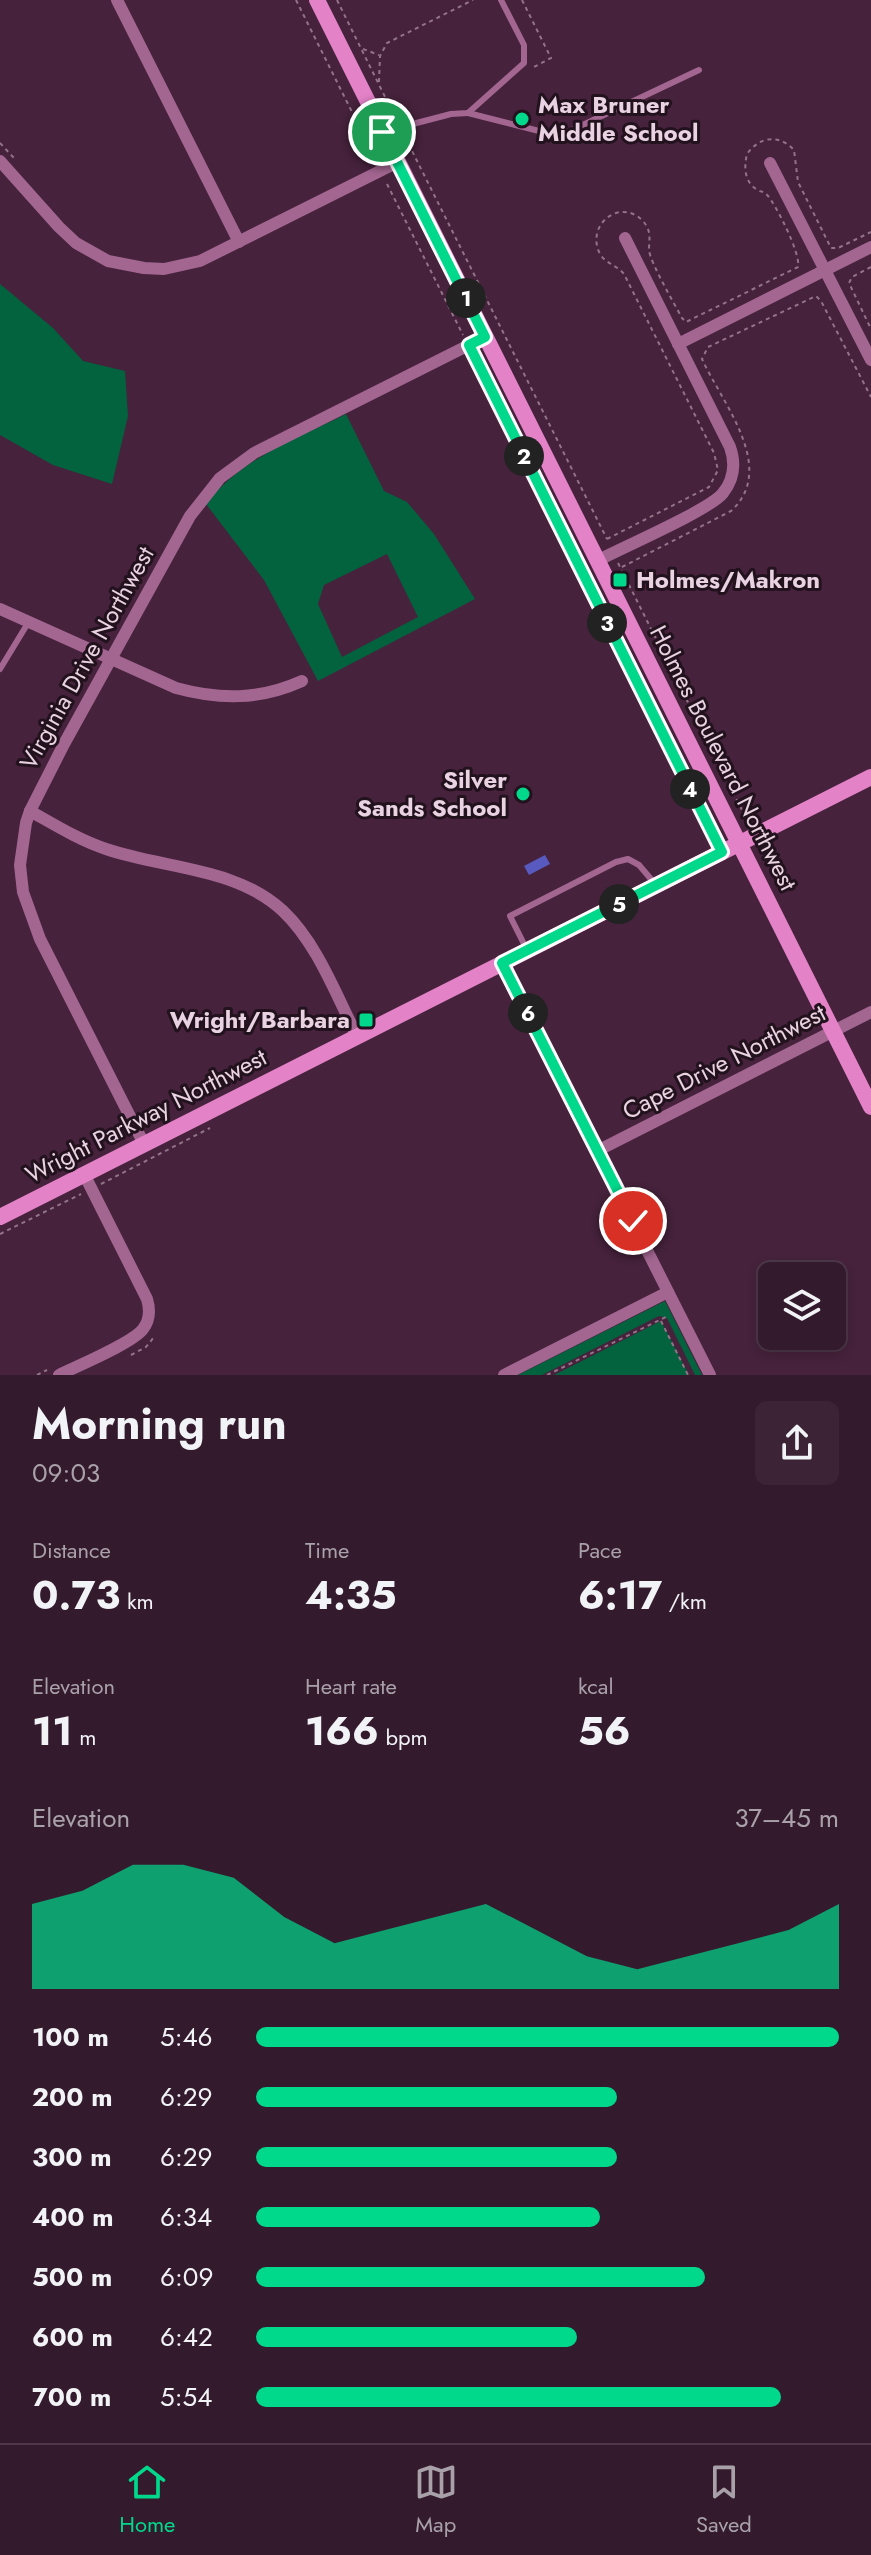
<!DOCTYPE html>
<html lang="en">
<head>
<meta charset="utf-8">
<style>
	body { margin:0; font-family:Jost,sans-serif; background:#3c2335; color:#f1f3f6; height:100vh; display:flex; flex-direction:column; font-size:30px; white-space:nowrap }
	* { box-sizing:border-box; margin:0 }
	p { font-size:26px; color:#a9a1aa }
	.icon { flex:none; width:44px; height:44px; fill:none; stroke:currentColor; stroke-width:2; stroke-linecap:round; stroke-linejoin:round }
	.map { position:relative; height:1375px; overflow:hidden }
	.panel { display:flex; flex-direction:column; background:#341a2d; flex:1 }
	.panel>* { flex:none }
	.buttons { position:absolute; left:758px; top:1262px; display:grid; gap:16px }
	.buttons a { display:grid; place-items:center; width:88px; height:88px; border-radius:12px; background:#341a2d; box-shadow:0 4px 12px #0003,0 0 0 2px #4e3849; font-size:40px }
	.pin { position:absolute; display:grid; place-items:center; width:68px; height:68px; color:#fff; margin:-34px; border:4px solid #fff; border-radius:50%; box-shadow:0 2px 8px #0007 }
	.km { position:absolute; width:40px; height:40px; margin:-20px; border-radius:50%; background:#222; color:#fff; font-size:22px; line-height:40px; text-align:center }
	.round { display:grid; place-items:center; flex:none; width:84px; height:84px; border-radius:12px; background:#3c2335 }
	.headline { display:flex; align-items:center; justify-content:space-between; height:136px; padding:0 32px }
	h1 { font-size:44px; font-weight:700; line-height:60px }
	.stats { display:grid; grid-template-columns:repeat(3,1fr); gap:12px; height:136px; padding:8px 32px }
	.stats div { display:grid; align-content:center }
	.stats b { font-size:40px; font-weight:700 }
	.stats small { font-size:22px; font-weight:400 }
	.stats p { font-size:22px }
	.chart { height:224px; padding:16px 32px }
	.chart p { display:flex; justify-content:space-between }
	.chart svg { width:100%; height:144px; margin-top:8px; fill:#00d98c; opacity:.7 }
	ul { padding:0 32px; list-style:none; font-size:26px }
	li { display:grid; grid-template-columns:128px 96px 1fr; align-items:center; height:60px }
	li i { height:20px; border-radius:10px; background:#00d98c }
	.dock { display:flex; justify-content:space-around; align-items:center; height:112px; border-top:2px solid #4e3849; background:#341a2d; font-size:22px; color:#a9a1aa }
	.dock a { display:grid; justify-items:center; gap:4px }
	.dock .active { color:#00d98c }
	.map>svg:first-child { display:block }
	.green { fill:#02633e; fill-rule:evenodd }
	.water { fill:#585abf }
	.lines { fill:none; stroke-linecap:round; stroke-linejoin:round }
	.path { stroke:#927488; stroke-width:2; stroke-dasharray:4 4; stroke-linecap:butt }
	.lane { stroke:#a36691; stroke-width:6 }
	.street { stroke:#a36691; stroke-width:12 }
	.secondary { stroke:#e482c8; stroke-width:16 }
	.route-casing { stroke:#fff; stroke-width:16 }
	.route { stroke:#00d98c; stroke-width:10 }
	.poi-dot { fill:#00d98c; stroke:#22121d; stroke-width:3 }
	.labels { text-anchor:middle; stroke-width:6; stroke-linejoin:round; paint-order:stroke }
	.poi-label { font-size:24px; font-weight:bold; fill:#e9d2e1; stroke:#22121d; text-anchor:start }
	.street-label { font-size:24px; fill:#e9d2e1; stroke:#22121d }
</style>
</head>
<body>
<div class="map">
<svg width="871" height="1375" viewBox="0 0 871 1375">
	<rect width="100%" height="100%" fill="#46223c"/>
	<g class="green">
		<path d="M0 284 53 328 83 361 125 371 128 416 112 484 53 465 0 435Z"/>
		<path d="M346 414 384 491 407 502 434 534 475 599 318 681 264 580 206 504C240 459 296 439 346 414ZM387 554 418 617 342 657 318 604 324 585Z"/>
		<path d="M665 1301 702 1375H695L667 1318 659 1316 542 1375H518Z"/>
		<path d="M661 1321 689 1375H554Z"/>
	</g>
	<path class="water" d="M545 855 550 864 529 875 524 866Z"/>
	<g class="lines">
		<g class="path">
			<path d="M296 0 376 160"/>
			<path d="M337 0 395 117"/>
			<path d="M522 0 551 58 534 67"/>
			<path d="M363 49 379 55"/>
			<path d="M379 82 380 56 387 43 473 0"/>
			<path d="M405 137 607 539"/>
			<path d="M0 143 14 158"/>
			<path d="M387 184 463 335"/>
			<path d="M871 267 852 277 849 283 871 329"/>
			<path d="M473 355 716 840"/>
			<path d="M607 539 709 487 718 470 714 453 624 274C617 265 606 264 600 254 585 225 620 197 643 221 652 232 649 238 649 250 650 262 675 305 682 318L686 322 798 267C801 254 777 207 768 196 762 189 764 194 756 189 744 181 744 166 747 154 760 136 779 134 794 150L798 182 831 248H838L871 232"/>
			<path d="M618 563 748 822"/>
			<path d="M622 567 731 511C778 468 722 403 702 359L708 347 816 296 821 301 871 397"/>
			<path d="M101 1184 210 1128"/>
			<path d="M0 1234 81 1194"/>
			<path d="M661 1321 688 1375"/>
			<path d="M131 1355 146 1347 154 1337"/>
			<path d="M37 1375 47 1370"/>
			<path d="M547 1375 668 1316"/>
		</g>
		<g class="lane">
			<path d="M468 113 539 131H570L699 70"/>
			<path d="M386 131 451 114 468 113 524 63V45L501 0"/>
			<path d="M0 669 28 623"/>
			<path d="M527 950 510 916 616 862 628 859 639 865 656 885"/>
		</g>
		<g class="street">
			<path d="M117 0 239 242"/>
			<path d="M0 161 59 227 76 243 108 261 144 268 164 269 200 261 398 162"/>
			<path d="M770 163 871 360"/>
			<path d="M678 344 871 247"/>
			<path d="M597 561C621 548 710 510 723 493 734 479 736 464 730 447L625 238"/>
			<path d="M0 609 176 688C220 700 260 700 302 681"/>
			<path d="M30 811C55 825 79 840 106 849 165 869 236 867 283 911 317 943 336 995 357 1036"/>
			<path d="M502 963 710 1375"/>
			<path d="M144 1144 40 939 23 892 20 865 26 823 30 811 64 744 190 516 220 478 254 453 485 337"/>
			<path d="M597 1151 871 1012"/>
			<path d="M59 1375C77 1366 133 1343 143 1329 150 1320 150 1309 147 1299L84 1174"/>
			<path d="M504 1375 668 1292"/>
		</g>
		<g class="secondary">
			<path d="M317 0 871 1107"/>
			<path d="M0 1217 871 777"/>
		</g>
	</g>
	<g class="lines">
		<defs>
			<path id="route" d="M382 132 485 337 469 345 722 852 502 963 633 1221"/>
		</defs>
		<use href="#route" class="route-casing"/>
		<use href="#route" class="route"/>
	</g>
	<g class="poi-dot">
		<circle cx="522" cy="119" r="8"/>
		<rect x="612" y="572" width="16" height="16" rx="4"/>
		<circle cx="523" cy="794" r="8"/>
		<rect x="358" y="1012" width="16" height="16" rx="4"/>
	</g>
	<g class="labels">
		<g class="poi-label">
			<text x="538" y="113">Max Bruner<tspan x="538" dy="28">Middle School</tspan></text>
			<text x="636" y="588">Holmes/Makron</text>
			<text x="507" y="788" text-anchor="end">Silver<tspan x="507" dy="28">Sands School</tspan></text>
			<text x="350" y="1028" text-anchor="end">Wright/Barbara</text>
		</g>
		<g class="street-label">
			<text transform="translate(87 658) rotate(-61)" y="8">Virginia Drive Northwest</text>
			<text transform="translate(723 758) rotate(63)" y="8">Holmes Boulevard Northwest</text>
			<text transform="translate(724 1062) rotate(-27)" y="8">Cape Drive Northwest</text>
			<text transform="translate(146 1116) rotate(-27)" y="8">Wright Parkway Northwest</text>
		</g>
	</g>
</svg>
<div class="buttons">
<a><svg class="icon" aria-label="layers" viewBox="0 0 24 24"><path d="M12 4l9 5-9 5-9-5zM3 14l9 5 9-5"/></svg></a>
</div>
<div class="pin" style="left:382px;top:132px;background:#1e9e55"><svg class="icon" aria-label="arrive" viewBox="0 0 24 24"><path d="M6 21V4h12l-3 4 3 4H6"/></svg></div>
<div class="pin" style="left:633px;top:1221px;background:#d93025"><svg class="icon" aria-label="check" viewBox="0 0 24 24"><path d="M5 12l5 5 9-10"/></svg></div>
<b class="km" style="left:466px;top:298px">1</b>
<b class="km" style="left:524px;top:456px">2</b>
<b class="km" style="left:607px;top:623px">3</b>
<b class="km" style="left:690px;top:789px">4</b>
<b class="km" style="left:619px;top:904px">5</b>
<b class="km" style="left:528px;top:1013px">6</b>
</div>
<section class="panel">
<div class="headline"><div><h1>Morning run</h1><p>09:03</p></div><a class="round"><svg class="icon" aria-label="share" viewBox="0 0 24 24"><path d="M12 15V3M7 8l5-5 5 5M5 13v7h14v-7"/></svg></a></div>
<div class="stats">
<div><p>Distance</p><b>0.73<small> km</small></b></div>
<div><p>Time</p><b>4:35</b></div>
<div><p>Pace</p><b>6:17<small> /km</small></b></div>
</div>
<div class="stats">
<div><p>Elevation</p><b>11<small> m</small></b></div>
<div><p>Heart rate</p><b>166<small> bpm</small></b></div>
<div><p>kcal</p><b>56</b></div>
</div>
<div class="chart"><p><span>Elevation</span>37–45 m</p>
<svg viewBox="0 0 160 44" preserveAspectRatio="none"><path d="M0 44V18L10 14L20 6L30 6L40 10L50 22L60 30L70 26L80 22L90 18L100 26L110 34L120 38L130 34L140 30L150 26L160 18V44z"/></svg>
</div>
<ul>
<li><b>100 m</b>5:46<i style="width:100%"></i></li>
<li><b>200 m</b>6:29<i style="width:62%"></i></li>
<li><b>300 m</b>6:29<i style="width:62%"></i></li>
<li><b>400 m</b>6:34<i style="width:59%"></i></li>
<li><b>500 m</b>6:09<i style="width:77%"></i></li>
<li><b>600 m</b>6:42<i style="width:55%"></i></li>
<li><b>700 m</b>5:54<i style="width:90%"></i></li>
</ul>
</section>
<nav class="dock">
<a class="active"><svg class="icon" aria-label="home" viewBox="0 0 24 24"><path d="M3 11l9-7 9 7M6 9v11h12V9"/></svg>Home</a>
<a><svg class="icon" aria-label="map" viewBox="0 0 24 24"><path d="M3 6l6-2 6 2 6-2v14l-6 2-6-2-6 2zM9 4v14M15 6v14"/></svg>Map</a>
<a><svg class="icon" aria-label="saved" viewBox="0 0 24 24"><path d="M7 4h10v16l-5-4-5 4z"/></svg>Saved</a>
</nav>
</body>
</html>
